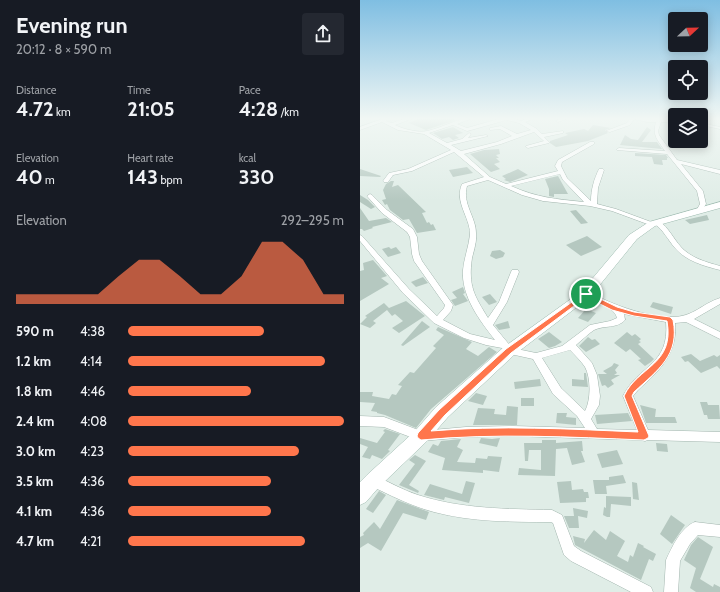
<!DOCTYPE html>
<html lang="en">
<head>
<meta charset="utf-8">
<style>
	body { margin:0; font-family:Cabin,sans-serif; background:#242831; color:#f1f3f6; height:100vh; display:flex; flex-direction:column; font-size:15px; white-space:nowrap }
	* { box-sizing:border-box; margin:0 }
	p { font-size:13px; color:#9ea1a6 }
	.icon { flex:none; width:22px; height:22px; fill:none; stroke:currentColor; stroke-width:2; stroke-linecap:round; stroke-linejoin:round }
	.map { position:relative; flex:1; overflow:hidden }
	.drawer { display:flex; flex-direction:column; background:#171b24; width:360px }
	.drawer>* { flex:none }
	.needle { width:26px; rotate:68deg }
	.tools { position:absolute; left:308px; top:12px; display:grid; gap:8px }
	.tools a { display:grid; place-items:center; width:40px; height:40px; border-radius:4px; background:#171b24; box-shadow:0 2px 10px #0003; font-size:20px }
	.pin { position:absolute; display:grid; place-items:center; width:34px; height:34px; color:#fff; margin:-17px; border:2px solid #fff; border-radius:50%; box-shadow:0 1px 4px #0007 }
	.round { display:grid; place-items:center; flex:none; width:42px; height:42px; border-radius:4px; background:#242831 }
	.headline { display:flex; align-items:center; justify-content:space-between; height:68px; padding:0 16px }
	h1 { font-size:22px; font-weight:800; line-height:30px }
	.stats { display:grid; grid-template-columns:repeat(3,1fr); gap:6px; height:68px; padding:4px 16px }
	.stats div { display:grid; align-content:center }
	.stats b { font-size:20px; font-weight:800 }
	.stats small { font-size:11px; font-weight:400 }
	.stats p { font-size:11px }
	.chart { height:112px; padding:8px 16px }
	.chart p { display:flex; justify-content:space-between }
	.chart svg { width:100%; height:72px; margin-top:4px; fill:#ff764c; opacity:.7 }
	ul { padding:0 16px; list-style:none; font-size:13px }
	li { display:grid; grid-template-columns:64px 48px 1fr; align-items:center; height:30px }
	li i { height:10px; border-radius:5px; background:#ff764c }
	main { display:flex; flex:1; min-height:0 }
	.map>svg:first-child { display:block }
	.building { fill:#b5c8c0 }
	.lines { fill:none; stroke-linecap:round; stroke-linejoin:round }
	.street-casing { stroke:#a2b5ae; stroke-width:1 }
	.secondary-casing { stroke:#9dbaaf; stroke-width:1 }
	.street { fill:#fff; fill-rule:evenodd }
	.secondary { fill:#fff; fill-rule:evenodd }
	.route { fill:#ff764c; stroke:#fff; fill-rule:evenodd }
</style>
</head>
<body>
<main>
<section class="drawer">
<div class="headline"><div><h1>Evening run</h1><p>20:12 · 8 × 590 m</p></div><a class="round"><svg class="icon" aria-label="share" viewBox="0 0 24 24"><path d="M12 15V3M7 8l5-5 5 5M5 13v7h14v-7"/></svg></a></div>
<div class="stats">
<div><p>Distance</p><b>4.72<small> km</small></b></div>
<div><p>Time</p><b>21:05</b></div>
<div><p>Pace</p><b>4:28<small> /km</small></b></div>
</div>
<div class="stats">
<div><p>Elevation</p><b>40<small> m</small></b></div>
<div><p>Heart rate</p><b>143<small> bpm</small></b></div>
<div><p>kcal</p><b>330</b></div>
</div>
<div class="chart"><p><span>Elevation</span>292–295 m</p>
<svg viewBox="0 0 160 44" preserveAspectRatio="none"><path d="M0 44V38L10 38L20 38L30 38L40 38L50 27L60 17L70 17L80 27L90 38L100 38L110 27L120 6L130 6L140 17L150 38L160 38V44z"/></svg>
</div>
<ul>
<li><b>590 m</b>4:38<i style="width:63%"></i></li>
<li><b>1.2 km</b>4:14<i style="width:91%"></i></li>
<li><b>1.8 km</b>4:46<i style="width:57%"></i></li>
<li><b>2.4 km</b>4:08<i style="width:100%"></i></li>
<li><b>3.0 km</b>4:23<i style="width:79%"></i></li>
<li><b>3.5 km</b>4:36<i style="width:66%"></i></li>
<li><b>4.1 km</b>4:36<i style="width:66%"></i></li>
<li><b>4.7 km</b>4:21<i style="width:82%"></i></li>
</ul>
</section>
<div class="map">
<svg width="360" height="592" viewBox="0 0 360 592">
	<rect width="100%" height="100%" fill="#e0ede7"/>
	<g class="building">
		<path d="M60 118H93L96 120 66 130 49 123Z"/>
		<path d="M233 125 251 128 245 130 248 133 228 141 196 147 190 143V141L208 135 205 133 224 129 228 131Z"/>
		<path d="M93 127 103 133 95 135 99 138 93 140 89 137 82 139 73 133Z"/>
		<path d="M287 127 291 130 282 142H297L302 149 260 145 265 135 271 139 278 140Z"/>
		<path d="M139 149 140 154 136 155 139 158H136L140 162 134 164 140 169 131 172 110 154 124 150Z"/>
		<path d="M275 153 306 155 308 158H307V160H302L303 165 294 164 292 157 275 156Z"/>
		<path d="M107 167 113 173 93 177 89 170Z"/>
		<path d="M0 169 21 176 20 177 0 176Z"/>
		<path d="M158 169 168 175 150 182 144 180 146 179 142 176Z"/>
		<path d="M198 176 208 194H194V197L189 196V189L185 179Z"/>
		<path d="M31 181H34L32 187 38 185 66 212 62 213 67 223 69 222 71 225 73 224 76 230 57 233 49 219 43 220 30 210 27 204 25 205 22 200 26 199 23 190 26 184Z"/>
		<path d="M0 195 8 200 15 207 11 209 0 202Z"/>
		<path d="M0 208 9 221 26 218 32 222 12 227 13 228 4 231 2 229H0Z"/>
		<path d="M216 210 228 223 221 224 210 211Z"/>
		<path d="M347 215 349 220 330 224 325 220Z"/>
		<path d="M227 236 242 247 221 256 206 245Z"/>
		<path d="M29 247 31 249 36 247 41 253 28 257 22 249Z"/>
		<path d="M140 250 145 253 143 257 136 259 130 256 132 251Z"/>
		<path d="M13 260 27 276 21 278 29 284 0 301V271L4 270 3 263Z"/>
		<path d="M63 277 68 283 56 287 51 282Z"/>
		<path d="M103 287 105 293 103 294 108 301 95 306 91 300 97 298 92 292Z"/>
		<path d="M130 294 137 302 129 305 122 297Z"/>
		<path d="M46 301 65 316 39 333 32 328 43 321 35 314 32 316 27 310 13 321 16 323 10 328 0 324 7 317 5 316 24 303 29 308Z"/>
		<path d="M293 302 313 307 311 314 290 307Z"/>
		<path d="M226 309 236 313 228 322 218 318Z"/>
		<path d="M62 321 70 327 43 346 41 345Z"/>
		<path d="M148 321 150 328 139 330 135 325Z"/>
		<path d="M78 327 112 342 106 349 118 356 129 347 137 352 71 409 56 428 25 415 17 413V412L11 411 15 403 0 402V392H13L12 396 29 399 32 394 36 395 42 386 38 385 50 372 54 373 76 348 73 346 84 335 76 330Z"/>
		<path d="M189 332 202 342 195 346 189 348 178 339Z"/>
		<path d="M267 332 272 336 275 334 281 339 279 341 281 342 278 344 294 359 291 362 285 366 278 360 281 359 270 349 266 352 254 343Z"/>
		<path d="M228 337 232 340 235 339 240 344 226 352 219 346Z"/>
		<path d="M331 354 340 361 354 355 357 357 360 355V369L357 366 341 373 328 361 325 362 321 357Z"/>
		<path d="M254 363 259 365 255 370 257 373 254 375H260L251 380 254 384 248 388 245 385 242 386 238 374H247L243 371 252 366Z"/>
		<path d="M224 373H226L228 387 212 386V379L224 380Z"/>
		<path d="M180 379 181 386 155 389 154 382Z"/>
		<path d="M116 393 127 396 123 405 108 401Z"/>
		<rect x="161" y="398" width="13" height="8"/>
		<path d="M340 402H347L348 405H359L360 419H348L347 415H344Z"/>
		<path d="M280 405 296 409 295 417H315L317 423H286Z"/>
		<path d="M147 406 158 407 157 425H113L118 408 135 409 134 414 146 415Z"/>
		<path d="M197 413H207L206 417 216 418V425L196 423Z"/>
		<path d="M268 413 272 421 237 424 235 415Z"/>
		<path d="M25 429 40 434 28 450 30 451 22 459 12 455 10 459 2 457 8 447 0 444V438L17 443 25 432 23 431Z"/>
		<path d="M121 438 132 439 140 438 137 447 119 443Z"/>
		<path d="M101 439 97 447 103 450 97 462 115 463 116 458 127 459 128 456 142 457 139 472 123 470V473L82 470 85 458 68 452 73 444 78 446 81 441Z"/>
		<path d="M182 440H196V443L222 441 223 451H221L225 462 212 465 207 448 196 449 195 476 158 475 159 468 181 470V450H169L168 461H165L164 443H182Z"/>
		<path d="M296 443 307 444 308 452 297 451Z"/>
		<path d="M257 450 263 464 242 468 237 454Z"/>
		<path d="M55 455 66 461 49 485 59 491 58 493 39 485 55 464 49 460Z"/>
		<path d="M263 475 266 483 246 486 247 494H235L233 480H249V477Z"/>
		<path d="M106 481 115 483 109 503 85 497 84 500 64 495 70 484 102 494Z"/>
		<path d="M211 481 212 490 223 489 224 492H228L229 498H226V502L200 503 197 482Z"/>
		<path d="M272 482 277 483 279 500 273 499Z"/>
		<path d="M19 491 26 495 13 513 6 509Z"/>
		<path d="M246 496 271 497V506L251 504 250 517H247L243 515 244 507 246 508Z"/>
		<path d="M37 500 69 512 66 520 43 513 21 551 8 543 0 548V537L4 535 3 533 14 522 20 529Z"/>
		<path d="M213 508 228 511 227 518 218 516 219 528H209L204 516H217H214Z"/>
		<path d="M311 515 325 525 312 544 300 534Z"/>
		<path d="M234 530 246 540 250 531 265 541 257 556 268 562 270 555 273 557 278 543 284 546 283 547 296 554 293 561 289 559 281 580 215 545 213 536 225 539 224 543Z"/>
		<path d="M338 537 353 547 340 579 353 587 354 584 360 587V592H336L330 588 336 568 324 560 331 545Z"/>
	</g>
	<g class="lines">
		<defs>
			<g id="street">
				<path d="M25 118H29L26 121 32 123 46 118H54L35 125C43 129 58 133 67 131 82 128 97 118 113 118L97 124 107 128 142 118H151L161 121 168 118H176L165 122 177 129 182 134 203 131V133L184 137 189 142V143L168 148 166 147V146L184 141 174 132 141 144 104 154 130 177 146 184 198 171 195 166 198 160 230 142H234V144L202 162 201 166 207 178 231 201C231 190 234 179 239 169H243L244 170 238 188 237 204 256 209 294 223 295 221H299C309 228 313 238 321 247 331 258 346 262 360 266V270C344 266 326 261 315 248 308 240 304 231 295 224L294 225H290L252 211 230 206 183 201 162 195 128 180 107 186C102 204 116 217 116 233 117 241 114 250 112 258 108 286 114 295 128 318L139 302 151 272 152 270H158L159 272 147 302 133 325 152 348 176 353 202 346 230 325 250 321 257 318C254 306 234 301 223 296L222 294 223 292C230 291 237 296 243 299 262 308 290 317 312 317 334 317 341 304 360 298V304L334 319 360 332V339L326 322 315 323C317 346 307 362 291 378 285 384 278 389 273 396L288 430 360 432V442L288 440 285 441 281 440 153 436 106 437 61 441 24 427 0 426V416L24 417 61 431 106 427 153 426 225 428 217 416 193 394 173 359 146 353 142 348 126 345 104 338 74 323 43 293 0 241V235L2 236 49 289 77 316 84 308 85 305 54 261 52 254 50 237 47 232 22 213 7 196 10 194 12 195 27 210 53 229 57 237 59 254 62 261 93 305 91 311 83 320 110 334 135 340C120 321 101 296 103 270 104 258 109 246 110 234 110 217 94 202 102 184L124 177 94 152 52 171 33 175 28 182H24L23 181 29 173 48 169 91 150 64 134 38 130 22 122 0 130V127ZM147 120 159 123 171 130 157 134 141 126 130 128V130L140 129 152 136 137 142 101 151 91 145 128 136 126 135 108 138 111 134 109 133 102 139 87 143 69 133 93 125 107 131ZM200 174 203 180 224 202C196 199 178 198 151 186ZM264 314 306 322C310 366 278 365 263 396L277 430 237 429 231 419 239 405 240 396 237 375 232 363 216 345C222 340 228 334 234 330 244 325 257 329 265 320ZM210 350C215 355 221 361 225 367 231 378 231 400 225 411L201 388 182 358Z"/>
				<path d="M201 118H209L198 122 196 121Z"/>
				<path d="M270 118 315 120V122H301L298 131 299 135 317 160 360 170V174L321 164 343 191 346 204 341 212 339 213 336 211 340 204 337 191 307 154 257 150V149L259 148 305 151C298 140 292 136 296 122H287L274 119 270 125 250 132 246 131 267 123Z"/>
				<path d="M341 123 360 127V129L341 125Z"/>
				<path d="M13 475C28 481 42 490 58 495 101 509 147 509 192 510L202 515 214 546 221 551 291 587 293 592H271L211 561 204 555 193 523 191 522C152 522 112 522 74 512 51 506 30 495 9 485L7 481 9 477Z"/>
				<path d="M335 522 360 525V537L338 535 330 544 320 561 318 592H304L306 560C312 547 321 527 335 522Z"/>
			</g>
			<path id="secondary" d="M360 202V208L295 226 277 239 230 297 154 355 88 417 67 441 19 487 6 502 0 505V482L7 475 55 431 76 407 144 347 222 291 269 235 289 222Z"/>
		</defs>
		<use href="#street" class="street-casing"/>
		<use href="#secondary" class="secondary-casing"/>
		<use href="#street" class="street"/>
		<use href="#secondary" class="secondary"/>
	</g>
	<linearGradient id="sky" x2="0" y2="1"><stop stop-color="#7fbee2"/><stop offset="0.59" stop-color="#f1f7f4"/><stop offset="1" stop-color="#f1f7f4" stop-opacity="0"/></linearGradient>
	<rect width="360" height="201" fill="url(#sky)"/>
	<path class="route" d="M226 292 257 307 274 312 310 317 313 320C320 355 298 370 274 392L272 396 289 436 288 438 284 440C210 437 136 433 61 440L58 438 57 436 58 433 79 410 146 349ZM226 297 252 310 274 316 307 321C315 365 278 366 264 396L278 432C209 429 140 425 71 431L85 415 151 353Z"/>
</svg>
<div class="tools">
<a><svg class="needle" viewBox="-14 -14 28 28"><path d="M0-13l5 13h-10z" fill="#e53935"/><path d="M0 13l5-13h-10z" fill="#9ea1a6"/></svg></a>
<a><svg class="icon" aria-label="locate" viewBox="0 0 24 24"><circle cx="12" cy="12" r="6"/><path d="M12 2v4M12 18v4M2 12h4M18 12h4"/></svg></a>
<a><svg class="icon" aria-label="layers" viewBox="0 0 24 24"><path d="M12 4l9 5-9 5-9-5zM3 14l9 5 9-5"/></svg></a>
</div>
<div class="pin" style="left:226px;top:294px;background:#1e9e55"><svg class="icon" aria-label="arrive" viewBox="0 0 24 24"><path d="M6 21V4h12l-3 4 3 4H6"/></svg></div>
</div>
</main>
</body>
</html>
